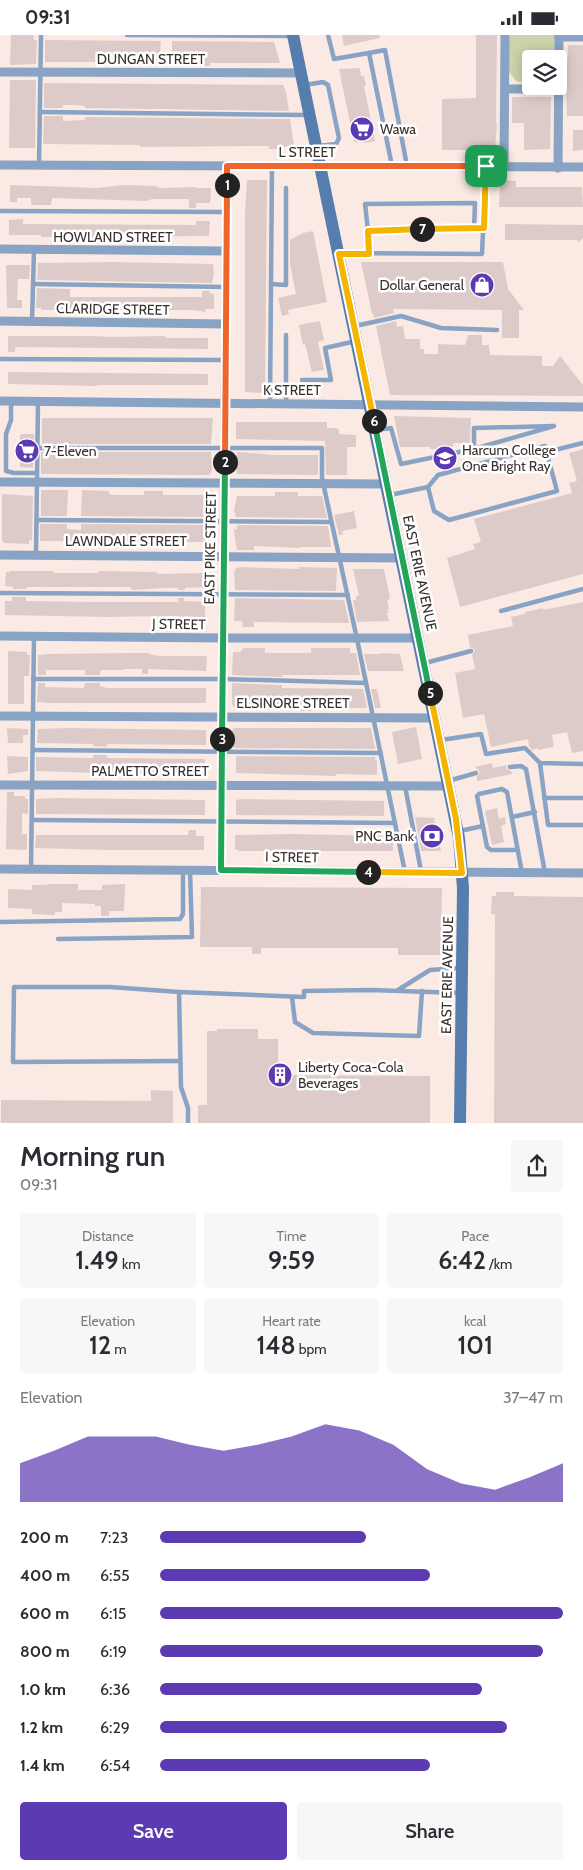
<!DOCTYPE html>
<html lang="en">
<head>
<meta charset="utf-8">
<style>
	body { margin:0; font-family:Cabin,sans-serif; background:#f7f7f7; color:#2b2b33; height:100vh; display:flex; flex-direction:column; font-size:19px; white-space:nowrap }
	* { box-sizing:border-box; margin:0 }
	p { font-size:16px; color:#7c7c81 }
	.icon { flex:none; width:28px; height:28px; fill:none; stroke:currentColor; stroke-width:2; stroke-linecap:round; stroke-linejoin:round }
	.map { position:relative; height:1088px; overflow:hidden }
	.details { display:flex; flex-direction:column; background:#fff; flex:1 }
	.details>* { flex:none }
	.fabs { position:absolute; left:522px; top:15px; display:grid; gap:10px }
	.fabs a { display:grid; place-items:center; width:45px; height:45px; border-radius:5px; background:#fff; box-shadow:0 2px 12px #0003; font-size:25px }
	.pin { position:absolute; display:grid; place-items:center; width:42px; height:42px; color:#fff; margin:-21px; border-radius:10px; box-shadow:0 2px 8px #0006 }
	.km { position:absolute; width:25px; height:25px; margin:-12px; border-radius:50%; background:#222; color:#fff; font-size:14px; line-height:25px; text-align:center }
	.round { display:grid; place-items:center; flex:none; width:52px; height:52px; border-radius:5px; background:#f7f7f7 }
	.headline { display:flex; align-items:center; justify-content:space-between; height:85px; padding:0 20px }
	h1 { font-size:28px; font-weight:600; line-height:38px }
	.stats { display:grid; grid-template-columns:repeat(3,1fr); gap:8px; height:85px; padding:5px 20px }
	.stats div { display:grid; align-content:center; border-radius:5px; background:#f7f7f7; text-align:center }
	.stats b { font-size:25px; font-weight:600 }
	.stats small { font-size:14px; font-weight:400 }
	.stats p { font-size:14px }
	.chart { height:140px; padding:10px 20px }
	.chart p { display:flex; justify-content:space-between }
	.chart svg { width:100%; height:90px; margin-top:5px; fill:#5b3ab2; opacity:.7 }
	.action { display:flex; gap:10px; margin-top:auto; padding:10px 20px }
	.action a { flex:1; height:58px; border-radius:5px; background:#5b3ab2; color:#fff; font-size:20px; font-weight:600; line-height:58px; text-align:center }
	.action a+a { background:#f7f7f7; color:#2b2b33 }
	ul { padding:0 20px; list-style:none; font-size:16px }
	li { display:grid; grid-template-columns:80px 60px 1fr; align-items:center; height:38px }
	li i { height:12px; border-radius:6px; background:#5b3ab2 }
	.status { display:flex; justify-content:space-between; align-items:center; height:35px; padding:0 25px; background:#fff; direction:ltr }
	.status svg { height:14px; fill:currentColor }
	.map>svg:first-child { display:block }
	.green { fill:#ccd2a9 }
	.building { fill:#ddcbc9 }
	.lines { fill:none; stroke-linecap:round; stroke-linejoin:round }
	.lane { stroke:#88a3c3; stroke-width:4.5 }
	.street { stroke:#88a3c3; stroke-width:9 }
	.secondary { stroke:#557dad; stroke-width:12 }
	.split-1-casing { stroke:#fff; stroke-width:10 }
	.split-2-casing { stroke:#fff; stroke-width:10 }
	.split-3-casing { stroke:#fff; stroke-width:10 }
	.split-4-casing { stroke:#fff; stroke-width:10 }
	.split-5-casing { stroke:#fff; stroke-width:10 }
	.split-6-casing { stroke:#fff; stroke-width:10 }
	.split-7-casing { stroke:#fff; stroke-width:10 }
	.split-8-casing { stroke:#fff; stroke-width:10 }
	.split-1 { stroke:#f0652b; stroke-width:6 }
	.split-2 { stroke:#f0652b; stroke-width:6 }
	.split-3 { stroke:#22a559; stroke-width:6 }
	.split-4 { stroke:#22a559; stroke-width:6 }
	.split-5 { stroke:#f5b400; stroke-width:6 }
	.split-6 { stroke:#22a559; stroke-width:6 }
	.split-7 { stroke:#f5b400; stroke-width:6 }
	.split-8 { stroke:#f5b400; stroke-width:6 }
	.labels { text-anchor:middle; stroke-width:5; stroke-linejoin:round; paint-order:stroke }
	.street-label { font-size:14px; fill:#37312e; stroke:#fff }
	.poi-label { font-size:14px; fill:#37312e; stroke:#fff; text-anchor:start }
</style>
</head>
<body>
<div class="status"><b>09:31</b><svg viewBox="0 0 49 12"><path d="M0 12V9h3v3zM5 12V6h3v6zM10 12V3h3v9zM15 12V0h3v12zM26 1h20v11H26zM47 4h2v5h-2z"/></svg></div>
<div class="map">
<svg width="583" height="1088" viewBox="0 0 583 1088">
	<rect width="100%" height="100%" fill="#fbeae3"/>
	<path class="green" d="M509 0H555L554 24H531V49L516 46 509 37Z"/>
	<g class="building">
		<path d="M11 0H33L34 5H37L36 29 10 30Z"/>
		<path d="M342 0H379L380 3 344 11Z"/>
		<path d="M476 0H497L496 88H497L495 115H442V64L476 63Z"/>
		<path d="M45 5 161 6 159 28H140L139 31H129L128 27H45Z"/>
		<path d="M172 6 274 7 280 27 279 28H210V31H172Z"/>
		<path d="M568 10H583V81H567L566 49Z"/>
		<path d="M360 33 361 41H364L366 50 364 51 375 106 364 108 363 106 354 107 339 34Z"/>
		<path d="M10 45H35L36 46 35 113H9Z"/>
		<path d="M44 48 283 50 286 57 289 76 85 73V71L75 70H63V73H44Z"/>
		<path d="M512 62H551L550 114 524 115V88H512Z"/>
		<path d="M44 81H63V86L85 85V82L290 84 294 111 278 112V114H269V111L140 112V110L43 109Z"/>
		<path d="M573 95H583V115L573 116Z"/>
		<path d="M248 145H267L265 357 260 358 245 357V178L247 146Z"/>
		<path d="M500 145 516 146V152H582L583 172H499Z"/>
		<path d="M10 150 97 153 125 150 155 151 160 153 196 152V153H211L210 168H196V173H189V164H154L148 165V166L52 163 51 170H31V163H17V167H10Z"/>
		<path d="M23 184V189L196 190V186H210L209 201 85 202V200H78L51 202H41V200H9V185Z"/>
		<path d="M505 189 583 190V203L579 207 577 205H505Z"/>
		<path d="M313 196 327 267 288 275 289 279 282 281 278 263 296 259 290 229V205L303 198Z"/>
		<path d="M115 227 213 229 214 239 212 248 37 245 38 228Z"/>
		<path d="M361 227H503L508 254 524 275H519V303H502V275L393 274 394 278 374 283 373 279H372Z"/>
		<path d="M6 230H30L29 244H18L17 265H22V273H7Z"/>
		<path d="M37 253 70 254V262H202V256H210L209 258 214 259V274H206L205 277 192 275H41V273H36Z"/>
		<path d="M320 286 324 305 318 307 324 335 312 337 305 309 303 310 299 290Z"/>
		<path d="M396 286 397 292 403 291 405 304H420V314H424V319H438V309L465 310 468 300H482V310H489L490 320 542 321V331H553L560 321 583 350V361L390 360 376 291Z"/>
		<path d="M8 301H93L112 302 164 301 167 303H208V314L15 312V317H8Z"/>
		<path d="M8 337 208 339V350H97V351L8 349Z"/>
		<path d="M394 381 471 383 470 408H453V412L439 411V414H430V412H400Z"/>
		<path d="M42 383H213L211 409H42Z"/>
		<path d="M236 387H327V393H337L339 395V399L356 400V412H347V440H326L325 406 236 404Z"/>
		<path d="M22 399H34L33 433 20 432V400Z"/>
		<path d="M583 414V539L460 572 447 523 475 514 473 509 481 507 474 484 572 458 569 448 577 446 569 418Z"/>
		<path d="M41 417H211L212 436 209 440H204L41 439Z"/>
		<path d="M237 417 275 420H318V440L237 439 235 425Z"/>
		<path d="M41 455H68L67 481H41Z"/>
		<path d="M82 455 109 456V459L114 460H144V456H163V460H209L211 464V480L207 482 81 481Z"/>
		<path d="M275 457H298V461H322L327 483 236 482 234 475 237 461H275Z"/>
		<path d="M2 459 33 461 32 506 29 505V509L4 508 2 505Z"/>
		<path d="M354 476 357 493 342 496 343 500H339L334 480Z"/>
		<path d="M40 489H67V494L81 495V489L207 490V507L40 506Z"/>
		<path d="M237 490 328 491 331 512H300V513L254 511V515H237L234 497V494L237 495Z"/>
		<path d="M242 532 299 534V532L337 533 336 556 235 555 234 537 236 533Z"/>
		<path d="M353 534H384L390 563 387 566 389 573 387 575 389 577 387 579 389 586 357 587 353 565H356V561H359Z"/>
		<path d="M10 536H53L54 538H98V536L157 537V539L205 538 206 552 185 553V555H178V553H164L132 555 130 552H27L26 554H13V552L5 551 6 537H10Z"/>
		<path d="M12 562H26V566L95 567H178V563H184V566L205 567V582L165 581 108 582 5 580V566H12Z"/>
		<path d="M235 563 344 565 349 588 254 587V592H243L242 586H234Z"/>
		<path d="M583 567V716L572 718 567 697 552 700 554 712 538 715V713L532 715 529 711 528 704 491 712 484 679 463 683 455 638 475 634 472 620 475 615 470 612 468 600 513 591 511 582 525 579V577L543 573V575Z"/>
		<path d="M243 613H265V618H311V613H350V618H356L360 640H282V642L232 640 233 617H241Z"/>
		<path d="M8 616 27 617V620H30L29 641H24V669H8Z"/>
		<path d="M127 618H149V619L159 621H207L206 636 148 634V639H142V634H124V635H101L100 640H85V635H46V640H38V620L47 619Z"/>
		<path d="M381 618 400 619 404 636H368L364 619H381Z"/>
		<path d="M38 648H45V652L84 653 85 648H100V651L107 653H206V668H49L37 667Z"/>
		<path d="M232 648 282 650V653L363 654 367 673H311V676H301V673L234 672 232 669Z"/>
		<path d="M371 654H377L381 673H375Z"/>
		<path d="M416 692 422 724 398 729 392 697Z"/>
		<path d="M7 693 28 694V700H23V708H8Z"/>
		<path d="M66 693 206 695V710L107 709V712L93 711V709L37 708 38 694Z"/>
		<path d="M234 693H371L375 714 236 713 232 712V696Z"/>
		<path d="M93 720H107V723L205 724V738L159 739 104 737V738H96L36 736V722L93 723Z"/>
		<path d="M7 721 28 722V736L8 739Z"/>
		<path d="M236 721 375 722V725H377V740L336 739V741L236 738Z"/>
		<path d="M492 728 493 733 507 730 506 734 511 736 512 739 477 746V742L480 737 475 732Z"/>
		<path d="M7 757H14V761H25V764H28V779L22 778V799H27V814L25 815 6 814Z"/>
		<path d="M57 763 205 765V780L36 779V764Z"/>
		<path d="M241 764 384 766V781L236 780V765Z"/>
		<path d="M497 773 499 784 505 782 506 789 501 791 504 807 492 810 485 776Z"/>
		<path d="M415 782 434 783 441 816H421Z"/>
		<path d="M189 795H196V801H204V815H107L35 813 36 800H188Z"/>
		<path d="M291 799 393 801V816H239L235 814V800Z"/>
		<path d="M47 849H78V855H102V850L125 849 124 876H109V881H101V871H95V869L62 868V877H55V880L32 879V874L8 873V854L32 855V850H47Z"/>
		<path d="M201 852 442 853 441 920H398V913H261V919H252V912H200Z"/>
		<path d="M496 857H514V861L583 862V1088H494L495 879H491L492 861H496Z"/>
		<path d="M217 994H258V1004H278V1040L430 1041V1088H198V1070H207V996H217Z"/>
		<path d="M151 1055 173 1056V1088H1V1065L151 1066Z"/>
	</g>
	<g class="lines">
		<g class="lane">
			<path d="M127 0 292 1"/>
			<path d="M328 0 334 24 369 18"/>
			<path d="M305 50 323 47 328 50 339 103 336 109 318 111"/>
			<path d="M40 77 309 80"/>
			<path d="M39 131 41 0"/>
			<path d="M392 131 369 18 385 15 407 131"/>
			<path d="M0 176 227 177"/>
			<path d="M368 196 365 169 475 168 474 193"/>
			<path d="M340 218 482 219 486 132"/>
			<path d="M369 219 368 196 484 193"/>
			<path d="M33 249 226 252"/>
			<path d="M271 249 286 250V153"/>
			<path d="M32 287 34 215"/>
			<path d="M355 291 401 281 441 293 497 295"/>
			<path d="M286 300V369"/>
			<path d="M0 324 225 325"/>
			<path d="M302 345H331L325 313 356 306"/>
			<path d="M11 366V385L6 399V436L14 438H37"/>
			<path d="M270 369 272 131"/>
			<path d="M554 391 474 414V393Z"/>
			<path d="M376 395 391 393 401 429 474 414"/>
			<path d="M545 411 557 456 449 485 434 476 428 452 438 440Z"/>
			<path d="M37 413H322V443L357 604 405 837"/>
			<path d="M547 417 583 408"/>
			<path d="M390 460 428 452"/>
			<path d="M37 485 331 487"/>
			<path d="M36 520 38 367"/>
			<path d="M0 558 348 560"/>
			<path d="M501 576 583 554"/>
			<path d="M425 628 471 616"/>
			<path d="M33 644H223L366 648"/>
			<path d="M441 705 481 699 486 719 525 713 540 728 583 729"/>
			<path d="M33 715 381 718"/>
			<path d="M540 728 548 790H583"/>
			<path d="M510 732 521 731 526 734 545 838"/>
			<path d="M448 746 476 738"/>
			<path d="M405 751 421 836"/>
			<path d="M544 763H583"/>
			<path d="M512 782 535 777"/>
			<path d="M32 785 395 788"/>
			<path d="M460 796 483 791"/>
			<path d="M518 815H491L487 812 477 761 479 759 502 754 507 757 522 838"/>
			<path d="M31 834 34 601"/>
			<path d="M0 887 180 884 183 879V836"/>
			<path d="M58 904 192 902 190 835"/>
			<path d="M398 955 430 935 459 933"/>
			<path d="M179 957 110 952H14L13 1027 179 1026"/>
			<path d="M292 962 295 987 313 998 419 1001 422 956"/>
			<path d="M188 1088V1073L181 1052 179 957 304 962V956L370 955 460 958"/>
		</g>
		<g class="street">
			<path d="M559 2H583"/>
			<path d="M0 37 301 38"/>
			<path d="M505 54H559"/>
			<path d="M0 130 583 132"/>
			<path d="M504 131 505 0"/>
			<path d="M558 133 559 0"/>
			<path d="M0 214 226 216"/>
			<path d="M0 286 226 289"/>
			<path d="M0 366 583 372"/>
			<path d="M0 447 387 449"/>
			<path d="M0 520 402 523"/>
			<path d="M0 601 223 603H418"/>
			<path d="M0 681 435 683"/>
			<path d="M0 750 449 751"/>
			<path d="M0 834 583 838"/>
			<path d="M221 835 227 131"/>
		</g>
		<path class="secondary" d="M293 0 459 803 463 853 460 1088"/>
	</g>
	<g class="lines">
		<defs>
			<path id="split-1" d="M227 150V131H486"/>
			<path id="split-2" d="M225 427 227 150"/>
			<path id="split-3" d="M222 704 225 427"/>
			<path id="split-4" d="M222 704 221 835 368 837"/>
			<path id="split-5" d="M368 837 462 838 456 784 430 658"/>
			<path id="split-6" d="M374 386 430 658"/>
			<path id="split-7" d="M374 386 339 219H369L368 196 422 194"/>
			<path id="split-8" d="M422 194 484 193 486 131"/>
		</defs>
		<use href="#split-1" class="split-1-casing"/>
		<use href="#split-2" class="split-2-casing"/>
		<use href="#split-3" class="split-3-casing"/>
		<use href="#split-4" class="split-4-casing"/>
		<use href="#split-5" class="split-5-casing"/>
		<use href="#split-6" class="split-6-casing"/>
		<use href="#split-7" class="split-7-casing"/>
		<use href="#split-8" class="split-8-casing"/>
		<use href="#split-1" class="split-1"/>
		<use href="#split-2" class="split-2"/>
		<use href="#split-3" class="split-3"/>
		<use href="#split-4" class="split-4"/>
		<use href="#split-5" class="split-5"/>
		<use href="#split-6" class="split-6"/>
		<use href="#split-7" class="split-7"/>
		<use href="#split-8" class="split-8"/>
	</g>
	<defs>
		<symbol id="supermarket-disc" viewBox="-11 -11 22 22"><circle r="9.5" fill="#5b3ab2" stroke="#fff"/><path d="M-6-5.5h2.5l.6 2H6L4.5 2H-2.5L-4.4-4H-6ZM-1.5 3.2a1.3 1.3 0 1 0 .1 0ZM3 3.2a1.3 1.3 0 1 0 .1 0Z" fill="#fff"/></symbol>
		<symbol id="shop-disc" viewBox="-11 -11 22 22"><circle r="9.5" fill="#5b3ab2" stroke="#fff"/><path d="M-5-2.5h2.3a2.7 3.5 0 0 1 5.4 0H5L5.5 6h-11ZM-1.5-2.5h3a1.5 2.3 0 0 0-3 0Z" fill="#fff"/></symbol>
		<symbol id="university-disc" viewBox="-11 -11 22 22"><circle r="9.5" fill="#5b3ab2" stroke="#fff"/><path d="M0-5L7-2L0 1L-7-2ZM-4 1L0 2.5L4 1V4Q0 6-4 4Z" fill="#fff"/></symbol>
		<symbol id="bank-disc" viewBox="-11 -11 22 22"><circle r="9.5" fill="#5b3ab2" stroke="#fff"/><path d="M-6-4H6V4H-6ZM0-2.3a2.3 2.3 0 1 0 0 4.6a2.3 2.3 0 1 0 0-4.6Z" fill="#fff"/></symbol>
		<symbol id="building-disc" viewBox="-11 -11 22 22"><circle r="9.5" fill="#5b3ab2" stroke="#fff"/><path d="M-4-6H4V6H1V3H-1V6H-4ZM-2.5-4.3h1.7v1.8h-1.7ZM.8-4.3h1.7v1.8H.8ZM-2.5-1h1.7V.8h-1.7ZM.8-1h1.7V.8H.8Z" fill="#fff"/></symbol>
	</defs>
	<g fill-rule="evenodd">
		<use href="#supermarket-disc" x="348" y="80" width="28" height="28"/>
		<use href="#shop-disc" x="468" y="236" width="28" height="28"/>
		<use href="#supermarket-disc" x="13" y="402" width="28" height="28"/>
		<use href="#university-disc" x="431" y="409" width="28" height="28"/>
		<use href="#bank-disc" x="418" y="787" width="28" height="28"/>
		<use href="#building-disc" x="266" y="1026" width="28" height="28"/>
	</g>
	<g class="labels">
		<g class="street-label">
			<text x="151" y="29">DUNGAN STREET</text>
			<text x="307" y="122">L STREET</text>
			<text x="113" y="207">HOWLAND STREET</text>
			<text transform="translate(113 274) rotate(1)" y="5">CLARIDGE STREET</text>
			<text x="292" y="360">K STREET</text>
			<text x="126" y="511">LAWNDALE STREET</text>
			<text transform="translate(210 513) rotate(-89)" y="5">EAST PIKE STREET</text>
			<text transform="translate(420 538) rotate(78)" y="5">EAST ERIE AVENUE</text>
			<text transform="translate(179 589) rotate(1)" y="5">J STREET</text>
			<text x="293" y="673">ELSINORE STREET</text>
			<text x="150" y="741">PALMETTO STREET</text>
			<text transform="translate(292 822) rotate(1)" y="5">I STREET</text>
			<text transform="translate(447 940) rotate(-89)" y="5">EAST ERIE AVENUE</text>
		</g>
		<g class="poi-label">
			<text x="380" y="99">Wawa</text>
			<text x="464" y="255" text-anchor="end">Dollar General</text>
			<text x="462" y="420">Harcum College<tspan x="462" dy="16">One Bright Ray</tspan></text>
			<text x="44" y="421">7-Eleven</text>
			<text x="414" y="806" text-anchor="end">PNC Bank</text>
			<text x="298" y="1037">Liberty Coca-Cola<tspan x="298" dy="16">Beverages</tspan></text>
		</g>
	</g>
</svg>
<div class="fabs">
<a><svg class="icon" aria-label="layers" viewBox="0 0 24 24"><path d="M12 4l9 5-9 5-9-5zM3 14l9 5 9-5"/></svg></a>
</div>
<div class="pin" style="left:486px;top:131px;background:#1e9e55"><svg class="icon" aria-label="arrive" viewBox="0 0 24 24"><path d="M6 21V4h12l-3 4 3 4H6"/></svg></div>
<b class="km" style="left:227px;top:150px">1</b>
<b class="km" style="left:225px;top:427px">2</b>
<b class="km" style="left:222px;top:704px">3</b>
<b class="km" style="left:368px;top:837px">4</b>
<b class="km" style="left:430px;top:658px">5</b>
<b class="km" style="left:374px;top:386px">6</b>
<b class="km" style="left:422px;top:194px">7</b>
</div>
<section class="details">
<div class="headline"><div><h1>Morning run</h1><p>09:31</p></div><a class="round"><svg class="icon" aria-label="share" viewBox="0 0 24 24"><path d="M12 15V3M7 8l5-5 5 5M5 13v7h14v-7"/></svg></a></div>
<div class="stats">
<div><p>Distance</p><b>1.49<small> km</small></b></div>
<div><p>Time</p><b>9:59</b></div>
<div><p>Pace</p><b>6:42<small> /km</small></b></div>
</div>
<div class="stats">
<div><p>Elevation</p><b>12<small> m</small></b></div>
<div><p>Heart rate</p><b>148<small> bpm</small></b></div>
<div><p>kcal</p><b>101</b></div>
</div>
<div class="chart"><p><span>Elevation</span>37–47 m</p>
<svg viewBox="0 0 160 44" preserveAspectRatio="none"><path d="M0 44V25L10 19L20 12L30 12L40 12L50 16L60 19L70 16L80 12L90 6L100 9L110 16L120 28L130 35L140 38L150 32L160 25V44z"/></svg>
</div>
<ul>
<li><b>200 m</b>7:23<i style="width:51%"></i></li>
<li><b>400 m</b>6:55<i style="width:67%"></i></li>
<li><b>600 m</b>6:15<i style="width:100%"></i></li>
<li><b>800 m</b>6:19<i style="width:95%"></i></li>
<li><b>1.0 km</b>6:36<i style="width:80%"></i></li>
<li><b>1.2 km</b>6:29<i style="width:86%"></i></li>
<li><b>1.4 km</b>6:54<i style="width:67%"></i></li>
</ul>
<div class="action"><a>Save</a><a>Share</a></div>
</section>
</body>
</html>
